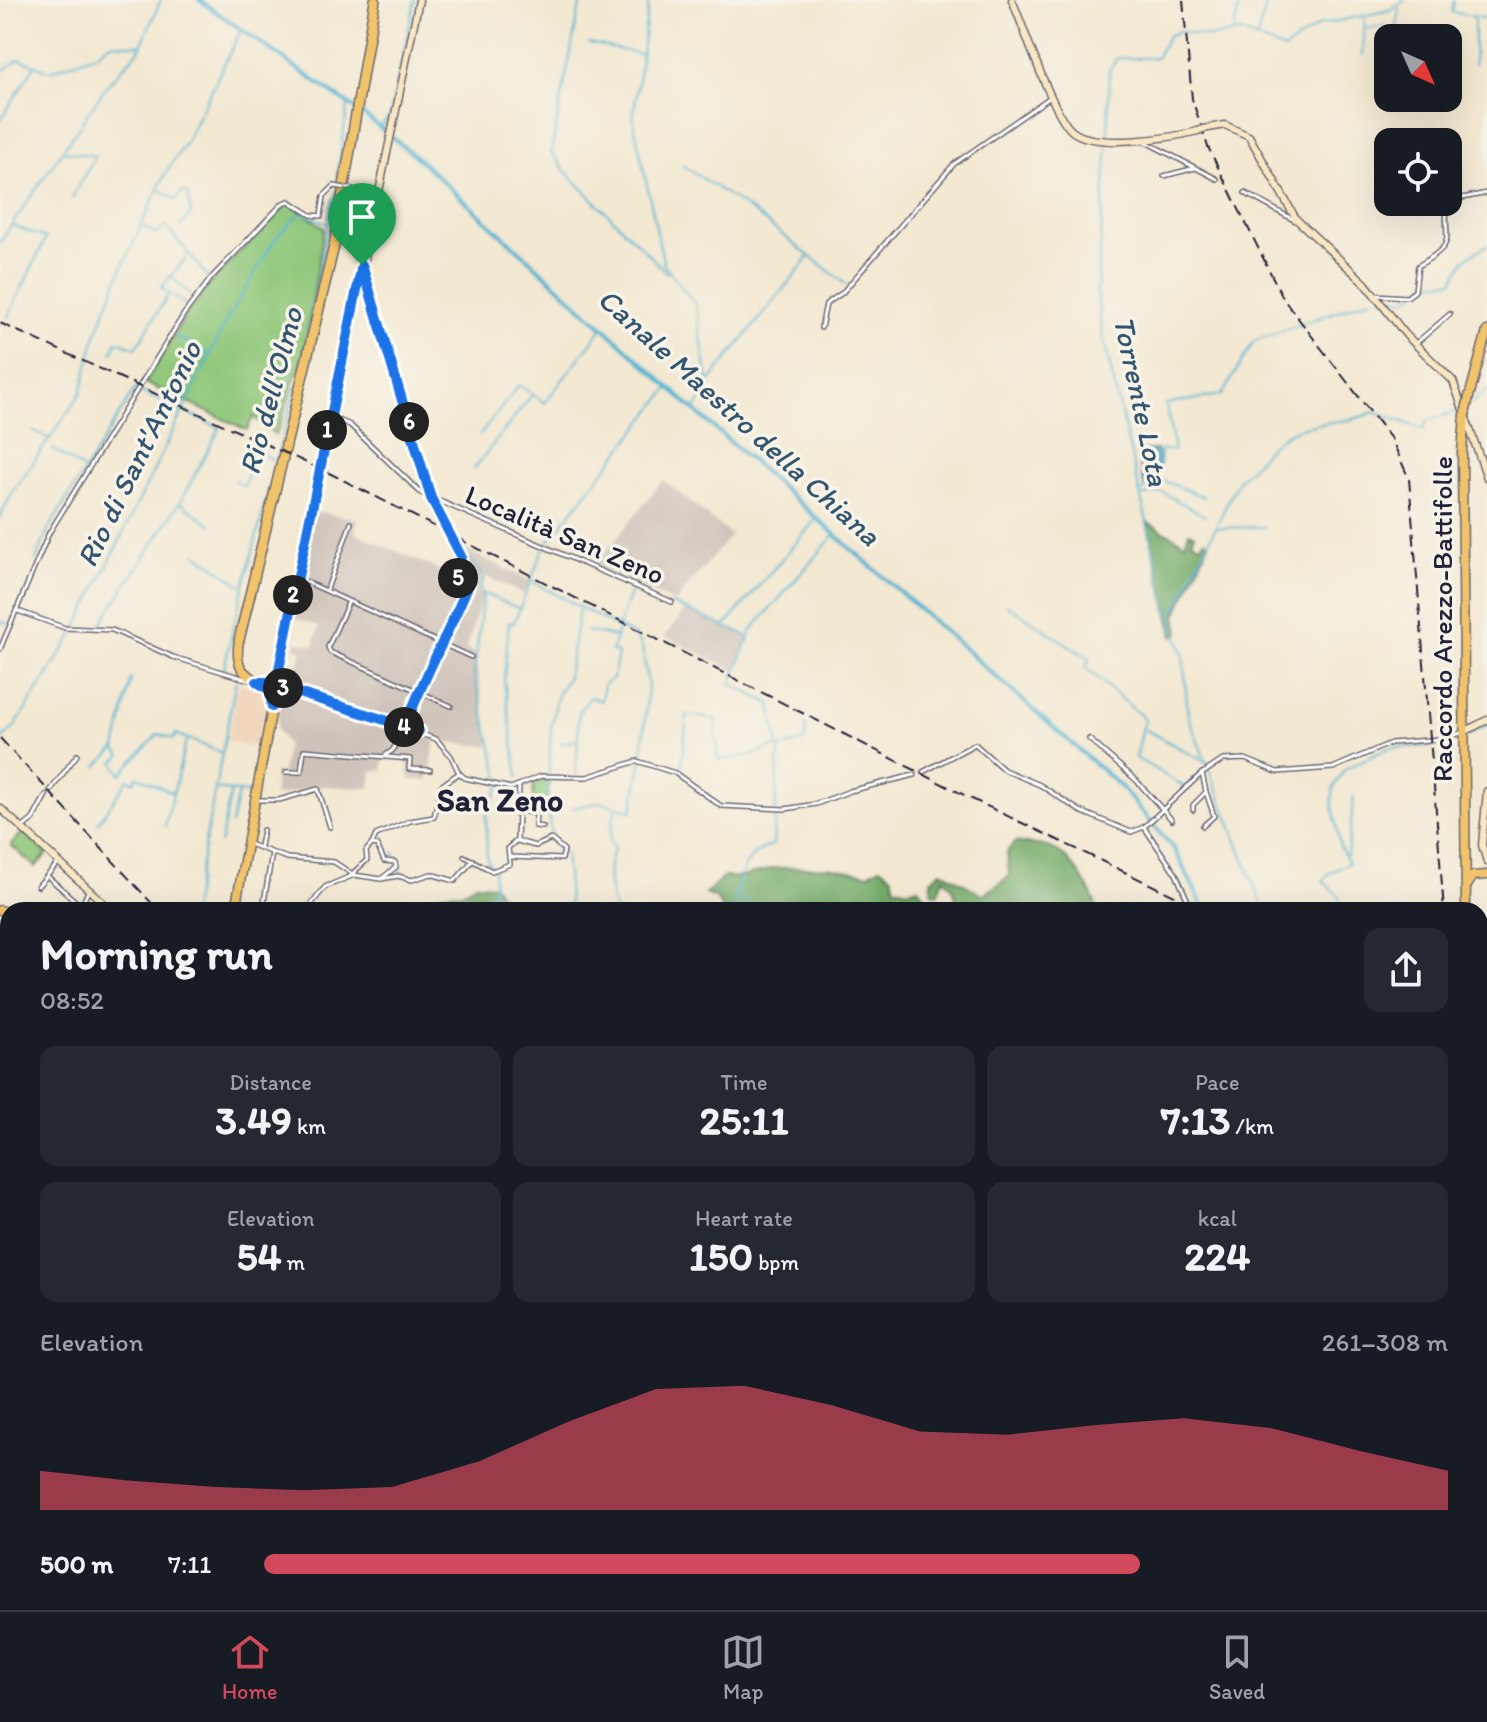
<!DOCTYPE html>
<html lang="en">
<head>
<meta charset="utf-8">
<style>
	body { margin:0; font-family:Itim,sans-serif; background:#242831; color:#f1f3f6; height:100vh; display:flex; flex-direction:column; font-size:30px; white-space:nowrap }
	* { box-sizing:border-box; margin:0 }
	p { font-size:26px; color:#9ea1a6 }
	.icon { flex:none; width:44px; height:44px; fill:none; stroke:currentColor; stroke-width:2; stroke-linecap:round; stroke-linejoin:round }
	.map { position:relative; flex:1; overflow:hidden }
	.details { position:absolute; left:0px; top:902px; width:1488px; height:708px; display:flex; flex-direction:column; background:#171b24; border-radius:24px 24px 0 0; box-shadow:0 8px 32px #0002 }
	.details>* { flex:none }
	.needle { width:52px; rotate:135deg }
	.buttons { position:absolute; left:1374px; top:24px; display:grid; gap:16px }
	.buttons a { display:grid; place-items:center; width:88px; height:88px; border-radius:16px; background:#171b24; box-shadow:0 8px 32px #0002; font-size:40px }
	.pin { position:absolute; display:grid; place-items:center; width:68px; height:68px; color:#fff; margin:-82px -34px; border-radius:50% 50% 50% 0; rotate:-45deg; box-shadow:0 0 8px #0007 }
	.pin .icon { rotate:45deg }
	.km { position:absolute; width:40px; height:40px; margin:-20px; border-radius:50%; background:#222; color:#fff; font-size:22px; line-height:40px; text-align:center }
	.round { display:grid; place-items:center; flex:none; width:84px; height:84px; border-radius:16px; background:#242831 }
	.headline { display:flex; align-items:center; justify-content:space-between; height:136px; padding:0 40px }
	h1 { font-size:44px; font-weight:700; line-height:60px }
	.stats { display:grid; grid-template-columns:repeat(3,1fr); gap:12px; height:136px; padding:8px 40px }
	.stats div { display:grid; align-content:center; border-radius:16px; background:#242831; text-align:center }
	.stats b { font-size:40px; font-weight:700 }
	.stats small { font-size:22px; font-weight:400 }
	.stats p { font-size:22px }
	.chart { height:224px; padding:16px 40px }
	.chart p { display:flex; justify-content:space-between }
	.chart svg { width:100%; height:144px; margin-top:8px; fill:#d1495b; opacity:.7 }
	ul { padding:0 40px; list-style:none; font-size:26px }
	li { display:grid; grid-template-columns:128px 96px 1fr; align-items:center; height:60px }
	li i { height:20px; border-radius:10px; background:#d1495b }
	.tab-bar { display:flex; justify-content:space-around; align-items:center; height:112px; border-top:2px solid #363941; background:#171b24; font-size:22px; color:#9ea1a6 }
	.tab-bar a { display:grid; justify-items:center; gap:4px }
	.tab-bar .selected { color:#d1495b }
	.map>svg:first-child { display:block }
	.built { fill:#f0d6bc }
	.industrial { fill:#cec2b9 }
	.green { fill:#91c87b; stroke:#5a755b; stroke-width:2 }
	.forest { fill:#74ac6b; stroke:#4b6753; stroke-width:2 }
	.water { fill:#55b4d3; stroke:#3c6b87; stroke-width:2 }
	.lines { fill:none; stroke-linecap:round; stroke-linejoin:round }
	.stream { stroke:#55b4d3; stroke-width:2 }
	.canal { stroke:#55b4d3; stroke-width:4 }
	.street-casing { stroke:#6b6770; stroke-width:6 }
	.secondary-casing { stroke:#6b6770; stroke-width:9 }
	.primary-casing { stroke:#6b6770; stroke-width:11 }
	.highway-casing { stroke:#6b6770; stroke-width:12 }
	.street { stroke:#fff; stroke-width:3 }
	.secondary { stroke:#f9e7c3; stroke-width:6 }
	.primary { stroke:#f1c36a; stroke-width:8 }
	.highway { stroke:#f1c36a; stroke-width:9 }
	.rail { stroke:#22223b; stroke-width:2; stroke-dasharray:12 6; stroke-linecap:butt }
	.street-bridge-casing { stroke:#6b6770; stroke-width:6; stroke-linecap:butt }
	.secondary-bridge-casing { stroke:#6b6770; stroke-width:9; stroke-linecap:butt }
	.primary-bridge-casing { stroke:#6b6770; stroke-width:11; stroke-linecap:butt }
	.street-bridge { stroke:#fff; stroke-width:3 }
	.secondary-bridge { stroke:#f9e7c3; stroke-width:6 }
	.primary-bridge { stroke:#f1c36a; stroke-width:8 }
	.route-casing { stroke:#fff; stroke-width:16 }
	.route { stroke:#1a73e8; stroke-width:10 }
	.labels { text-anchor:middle; stroke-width:7; stroke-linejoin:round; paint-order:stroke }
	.street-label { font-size:28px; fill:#22223b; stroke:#f7f3e8 }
	.water-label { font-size:30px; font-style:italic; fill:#345570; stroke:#f7f3e8 }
	.quarter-label { font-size:32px; font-weight:bold; fill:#22223b; stroke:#f7f3e8 }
</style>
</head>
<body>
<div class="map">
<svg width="1487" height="1610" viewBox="0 0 1487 1610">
	<rect width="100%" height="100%" fill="#f7f3e8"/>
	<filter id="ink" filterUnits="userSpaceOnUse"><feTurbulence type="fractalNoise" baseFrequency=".0125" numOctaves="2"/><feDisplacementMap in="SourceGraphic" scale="16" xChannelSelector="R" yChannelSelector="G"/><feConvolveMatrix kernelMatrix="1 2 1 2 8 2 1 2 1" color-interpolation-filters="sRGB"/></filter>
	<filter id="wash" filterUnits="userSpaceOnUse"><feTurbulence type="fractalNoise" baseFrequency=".006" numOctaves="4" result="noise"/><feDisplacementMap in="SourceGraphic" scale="32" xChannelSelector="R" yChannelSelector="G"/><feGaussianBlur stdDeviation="1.8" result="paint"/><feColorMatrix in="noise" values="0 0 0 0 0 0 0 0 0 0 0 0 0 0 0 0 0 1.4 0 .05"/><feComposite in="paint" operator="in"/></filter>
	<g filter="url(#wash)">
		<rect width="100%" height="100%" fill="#f3e8d1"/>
		<path class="built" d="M239 683 262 687 269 696 258 748 227 741Z"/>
		<g class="industrial">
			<path d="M663 480 731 535 675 602 594 567Z"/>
			<path d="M314 511 357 519 355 533 455 577 463 562 462 548 530 581 523 594 483 575 476 591 483 595 466 649 474 653 490 746 435 741 429 781 410 780 407 759H384L383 770 372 771 370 788 324 786 274 796 275 772H282L287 745 277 729 283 659 298 665 302 651 295 647 297 642 314 645 319 626 291 617Z"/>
			<path d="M685 611 749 637 735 671 665 636Z"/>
			<path d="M1069 1602H1448L1430 1610H1064Z"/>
		</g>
		<g class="green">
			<path d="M289 202 324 228 304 351 276 435 253 417 247 430 145 383 186 315 214 279Z"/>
			<path d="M534 780 549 781 547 812 532 811Z"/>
			<path d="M23 832 47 854 35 867 11 845Z"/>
			<path d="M852 1602H1060L1055 1610H842Z"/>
			<path d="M1240 1602H1362L1352 1610H1293L1286 1605 1282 1610H1250Z"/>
		</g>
		<g class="forest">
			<path d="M1147 522 1185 543 1189 532 1195 535 1192 541 1201 545 1204 540 1209 543 1176 615 1179 633 1173 636Z"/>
			<path d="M1015 842C1027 844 1042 844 1053 849 1071 857 1093 891 1097 910H952L957 902 952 887 943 878 938 894 932 892 931 880 941 871C954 876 978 894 984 895L1009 876 1007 852Z"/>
			<path d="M829 867 868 874 880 867 892 876 895 887 909 890 918 887 936 910H723L716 898 705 894 724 877H741L775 868Z"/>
			<path d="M475 884 494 885 500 895 498 910H440L437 900 441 893 462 892Z"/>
		</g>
		<path class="water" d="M1157 450 1159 467 1144 485 1137 451Z"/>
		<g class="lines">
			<g class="stream">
				<path d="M581 0 551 152 566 172 667 273"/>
				<path d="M649 0 633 119 664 265 696 305 709 388 694 410"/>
				<path d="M1454 0 1452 12 1487 19"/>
				<path d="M1474 18V64"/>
				<path d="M1368 29 1384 26"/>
				<path d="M1234 30 1240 0"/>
				<path d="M1257 37 1268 0"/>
				<path d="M1396 38 1399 7"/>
				<path d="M589 43 640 54"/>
				<path d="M1363 55 1365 18"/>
				<path d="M0 72 20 59 50 71 95 55 110 43 140 45"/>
				<path d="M0 121 35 65"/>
				<path d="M379 128 390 116 415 0"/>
				<path d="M1108 136 1109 70 1117 58H1156L1168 36 1179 31 1210 37 1240 32 1284 50 1319 25 1390 10 1405 0"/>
				<path d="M1108 143 1097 291 1102 333 1167 607 1183 653 1188 716 1264 910"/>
				<path d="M64 151 95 156 72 198"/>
				<path d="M682 165 753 212 848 286"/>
				<path d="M160 190 176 200 183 191 188 194 191 214 180 226"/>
				<path d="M143 226 157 235 165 225 207 276"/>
				<path d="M0 242 108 84 139 50 161 0"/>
				<path d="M187 257 161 288 188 306"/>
				<path d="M172 277 191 295"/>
				<path d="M1381 298H1410L1426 283 1453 281 1465 259 1487 245"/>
				<path d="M8 317 46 238 13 226"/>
				<path d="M309 331 331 206 339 187 337 173 348 106"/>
				<path d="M175 336 210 355"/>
				<path d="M112 353 117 341 136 348 169 293"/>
				<path d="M708 383 809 257"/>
				<path d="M1472 403 1487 390"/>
				<path d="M34 431 49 439"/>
				<path d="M480 435 519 385 545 403 603 327"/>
				<path d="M247 442 273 461"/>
				<path d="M53 449 84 470"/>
				<path d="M473 470 532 395"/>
				<path d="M1156 478 1204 497"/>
				<path d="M234 480 244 486 255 448"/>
				<path d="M1142 492 1160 469 1161 450H1174L1166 404 1222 395 1254 341 1374 298"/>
				<path d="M1143 496 1162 492 1205 516"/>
				<path d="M181 503 211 525"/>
				<path d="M0 517 12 493 81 393 97 331 124 263 166 172 185 144 241 30"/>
				<path d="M1218 528 1264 527"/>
				<path d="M195 553 241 585"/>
				<path d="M468 556 484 578 479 590 483 593 474 676 501 783 486 815 487 860 494 870 493 910"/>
				<path d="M36 560 48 530 135 389 220 428 180 502 101 624"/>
				<path d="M531 581 636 637 642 647 648 685 642 758 632 811 600 802 572 808"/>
				<path d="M484 594 518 608"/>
				<path d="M672 604 747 636"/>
				<path d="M1007 605 1090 659 1085 667 1145 719 1136 758 1185 787"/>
				<path d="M1171 619 1239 479C1259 463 1270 439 1295 430 1321 420 1349 424 1374 412L1423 429 1427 421 1460 410"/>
				<path d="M0 622 7 623"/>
				<path d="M725 626 817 518"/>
				<path d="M618 627 633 586"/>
				<path d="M586 631 616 637"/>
				<path d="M234 674 224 669 232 632 295 388"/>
				<path d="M131 679 116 749 121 756 114 762 121 774 158 734 174 739 176 734 222 753"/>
				<path d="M1146 730 1207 763"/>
				<path d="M1467 736 1487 725"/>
				<path d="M0 741 14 728 76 630 227 320 277 236 301 212 328 224"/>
				<path d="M562 743 577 740"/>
				<path d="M779 748 805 741 806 725"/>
				<path d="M97 766 116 748"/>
				<path d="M681 771 687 715 715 719 718 760 752 755 776 746"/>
				<path d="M576 775 579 712 590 697 601 701 604 684 613 678 618 653 612 651 618 630"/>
				<path d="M518 777 504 680 509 622 514 623 544 547 670 387"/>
				<path d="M216 789 253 794"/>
				<path d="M615 809 610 839 614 850C604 868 609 891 615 910"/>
				<path d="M549 812 561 810"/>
				<path d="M98 823 128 779 134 782 137 776 171 792"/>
				<path d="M231 824 238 793"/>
				<path d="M165 826 186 741"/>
				<path d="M552 837 547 806 551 729 558 693 568 677 579 610"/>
				<path d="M220 844 231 791"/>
				<path d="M557 846 565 853 570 910"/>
				<path d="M394 852 401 874"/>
				<path d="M1347 855 1354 797"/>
				<path d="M737 892 751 910"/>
				<path d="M192 910 236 680"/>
				<path d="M733 910C740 882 739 854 773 845L779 752 771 704 731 684 752 630 835 534"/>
				<path d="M1340 910 1339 896 1323 881 1329 873 1349 863 1340 847 1332 801 1334 787 1345 769 1388 748 1432 746 1461 738"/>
				<path d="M1480 1087 1487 1089"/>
				<path d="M1480 1468 1487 1467"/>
				<path d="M4 1572 5 1600"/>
				<path d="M97 1602 100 1610"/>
				<path d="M112 1602 115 1610"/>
				<path d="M146 1602 147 1610"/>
				<path d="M511 1602 516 1610"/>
				<path d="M43 1606 74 1604 76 1610"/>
				<path d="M518 1608 519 1602"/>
				<path d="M230 1610 231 1602"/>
				<path d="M245 1610 247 1602"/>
				<path d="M346 1610 347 1602"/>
			</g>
			<g class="canal">
				<path d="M199 0 364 115 414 155 694 410 1121 787 1174 849 1205 910"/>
				<path d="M1480 1540 1487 1556"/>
			</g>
		</g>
	</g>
	<g filter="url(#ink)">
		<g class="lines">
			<defs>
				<g id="street">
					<path d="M1146 142 1217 179"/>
					<path d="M1164 176 1195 168"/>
					<path d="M351 189 356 196 344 234 347 246 366 272 431 498 461 556 458 578 468 586 399 738"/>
					<path d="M1245 193 1294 220"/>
					<path d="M1448 201 1487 193"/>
					<path d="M1376 295 1407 297 1415 291 1418 266C1459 241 1443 244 1447 202"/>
					<path d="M821 328 826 304 842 293 954 164 1049 98"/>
					<path d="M1415 344 1450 314"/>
					<path d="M333 418 350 425 421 493 672 602"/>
					<path d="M300 579 471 657"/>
					<path d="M327 589 351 523"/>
					<path d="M348 603 328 647 330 652 451 706"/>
					<path d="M18 611 65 628 112 630 173 657 249 680"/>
					<path d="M0 649 49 533 184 314 212 277 283 203 289 201 311 215 321 216 324 196 334 186"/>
					<path d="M280 687 436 739 451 756 459 773 465 778 511 788 541 776 587 777 637 761 675 773 721 806 785 809 816 804 850 791 914 775"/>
					<path d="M382 720 399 735"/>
					<path d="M403 735 419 731"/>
					<path d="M1089 739 1136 780 1172 820"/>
					<path d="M386 755 393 750 404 726"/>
					<path d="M286 772H301L304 750 410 759 409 769 430 770"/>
					<path d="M923 772 975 744 1004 770 1040 785 1080 811 1131 832 1144 827 1200 775 1223 760 1245 759 1277 772 1333 768 1391 743 1441 739 1461 733"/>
					<path d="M50 791 77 755"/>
					<path d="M256 800H279L318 789 330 827"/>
					<path d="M517 810 536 814 535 826 543 827"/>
					<path d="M1193 810V805L1206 792 1202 773"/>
					<path d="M1203 826 1214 816 1206 792"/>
					<path d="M1144 827 1176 874 1192 910"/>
					<path d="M22 828 33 819 46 795"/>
					<path d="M249 844 287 858 334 862 354 875 325 887 307 910"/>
					<path d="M260 846 263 830"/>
					<path d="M464 856 492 871 510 864 508 848 517 840 519 786"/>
					<path d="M509 857 562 859 564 850 551 839 536 846 517 841"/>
					<path d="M352 874 367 860 366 851 372 844"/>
					<path d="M354 875 381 879 396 867 395 862 384 861 377 845 372 844 376 835 410 821 434 817 441 786 459 773"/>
					<path d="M47 876 81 906"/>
					<path d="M381 879 398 876 412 880 431 874 455 881 473 860"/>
					<path d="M38 886 59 862"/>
					<path d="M263 908 272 853"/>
					<path d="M80 910 88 891"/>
					<path d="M1486 1215 1487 1216"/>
					<path d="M0 1395 8 1391"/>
					<path d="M1480 1409 1487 1425"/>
					<path d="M1480 1577 1487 1593"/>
					<path d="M0 1602 8 1600"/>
					<path d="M23 1602 38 1605 68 1602"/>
					<path d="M695 1602 703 1610"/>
					<path d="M1124 1602 1134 1610"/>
					<path d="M1365 1602 1366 1610"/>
					<path d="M1100 1610 1105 1602"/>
					<path d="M1231 1610 1237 1605 1244 1610"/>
					<path d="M1359 1610 1372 1602"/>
				</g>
				<g id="secondary">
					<path d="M1012 0C1024 28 1052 112 1071 130 1092 150 1171 138 1198 131"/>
					<path d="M1203 129 1225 125 1249 136 1296 219 1365 283 1406 335 1453 381 1487 478"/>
					<path d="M278 675 419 0"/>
					<path d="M1464 732 1487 720"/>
					<path d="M1487 791 1482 845 1487 862"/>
					<path d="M0 808 111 910"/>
					<path d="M1480 1188 1487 1180"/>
					<path d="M1487 1235 1483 1259 1487 1283"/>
					<path d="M1480 1299 1487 1294"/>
					<path d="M1480 1382 1487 1385"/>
					<path d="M272 1602V1610"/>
					<path d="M663 1610 676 1602"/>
				</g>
				<g id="primary">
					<path d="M1469 397 1487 331"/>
					<path d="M1465 415 1462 452 1466 910"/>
					<path d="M239 640C234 669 244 675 268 687L272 698"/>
					<path d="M269 683 278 674"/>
					<path d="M1467 886 1473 876 1487 875"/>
					<path d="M0 910 8 912"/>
					<path d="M235 910 276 686"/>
					<path d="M206 1610 208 1602"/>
					<path d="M1206 1610 1212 1602"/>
				</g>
				<path id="highway" d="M239 640 334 246 375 0"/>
			</defs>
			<use href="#street" class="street-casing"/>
			<use href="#secondary" class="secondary-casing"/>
			<use href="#primary" class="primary-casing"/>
			<use href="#highway" class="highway-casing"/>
			<use href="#street" class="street"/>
			<use href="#secondary" class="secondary"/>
			<use href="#primary" class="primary"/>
			<use href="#highway" class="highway"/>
			<g class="rail">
				<path d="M1183 0 1192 99 1208 147 1284 300 1392 440 1409 479 1444 910"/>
				<path d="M0 323 329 473 972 799 1204 910"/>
				<path d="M0 738 158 910"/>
				<path d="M1480 1028 1487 1031"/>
				<path d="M1480 1593 1487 1590"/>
				<path d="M237 1610 239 1602"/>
				<path d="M1057 1610 1062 1602"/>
				<path d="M1437 1610 1456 1602"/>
			</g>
			<defs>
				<path id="street-bridge" d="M334 186 351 189"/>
				<path id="secondary-bridge" d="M1198 131 1203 129"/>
				<path id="primary-bridge" d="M1465 415 1469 397"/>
			</defs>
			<use href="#street-bridge" class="street-bridge-casing"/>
			<use href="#secondary-bridge" class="secondary-bridge-casing"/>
			<use href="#primary-bridge" class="primary-bridge-casing"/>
			<use href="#street-bridge" class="street-bridge"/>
			<use href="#secondary-bridge" class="secondary-bridge"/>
			<use href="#primary-bridge" class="primary-bridge"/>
		</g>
	</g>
	<g class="lines" filter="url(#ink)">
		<defs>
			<path id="route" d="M362 265 278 674 272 682H257L270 690 272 707 276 686 404 726 419 731 402 735C420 684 447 636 468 586L458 578 461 556 431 498 362 265"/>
		</defs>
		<use href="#route" class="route-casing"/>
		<use href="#route" class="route"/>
	</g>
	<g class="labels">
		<g class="street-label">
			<text transform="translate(565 534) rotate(23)" y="10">Località San Zeno</text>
			<text transform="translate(1442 619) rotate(-90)" y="10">Raccordo Arezzo-Battifolle</text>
		</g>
		<g class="water-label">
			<text transform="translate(271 391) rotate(-75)" y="10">Rio dell'Olmo</text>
			<text transform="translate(1141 401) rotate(78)" y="10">Torrente Lota</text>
			<text transform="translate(739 417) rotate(42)" y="10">Canale Maestro della Chiana</text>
			<text transform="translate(139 454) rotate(-64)" y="10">Rio di Sant'Antonio</text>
		</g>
		<g class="quarter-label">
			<text x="500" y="811">San Zeno</text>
		</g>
	</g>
</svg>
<div class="buttons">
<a><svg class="needle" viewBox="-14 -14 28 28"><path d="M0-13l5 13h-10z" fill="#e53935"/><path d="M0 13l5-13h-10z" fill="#9ea1a6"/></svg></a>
<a><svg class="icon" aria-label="locate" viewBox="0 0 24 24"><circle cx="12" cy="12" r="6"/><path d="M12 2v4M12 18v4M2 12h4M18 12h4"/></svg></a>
</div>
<div class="pin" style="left:362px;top:265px;background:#1e9e55"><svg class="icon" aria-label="arrive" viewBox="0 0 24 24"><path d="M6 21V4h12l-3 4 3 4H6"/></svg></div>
<b class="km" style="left:327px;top:430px">1</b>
<b class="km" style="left:293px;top:595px">2</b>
<b class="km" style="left:283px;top:688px">3</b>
<b class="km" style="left:404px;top:727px">4</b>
<b class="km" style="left:458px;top:578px">5</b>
<b class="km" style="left:409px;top:422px">6</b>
<section class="details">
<div class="headline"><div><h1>Morning run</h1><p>08:52</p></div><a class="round"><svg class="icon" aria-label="share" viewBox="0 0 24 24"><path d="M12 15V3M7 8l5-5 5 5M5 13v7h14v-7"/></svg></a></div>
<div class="stats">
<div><p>Distance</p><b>3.49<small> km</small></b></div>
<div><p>Time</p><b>25:11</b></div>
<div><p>Pace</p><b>7:13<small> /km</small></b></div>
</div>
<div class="stats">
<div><p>Elevation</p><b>54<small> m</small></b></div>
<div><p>Heart rate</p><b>150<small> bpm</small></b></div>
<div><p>kcal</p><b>224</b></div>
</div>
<div class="chart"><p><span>Elevation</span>261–308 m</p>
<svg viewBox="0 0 160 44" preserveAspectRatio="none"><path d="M0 44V32L10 35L20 37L30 38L40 37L50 29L60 17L70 7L80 6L90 12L100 20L110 21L120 18L130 16L140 19L150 26L160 32V44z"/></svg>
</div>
<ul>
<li><b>500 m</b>7:11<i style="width:74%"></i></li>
</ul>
</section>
</div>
<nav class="tab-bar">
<a class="selected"><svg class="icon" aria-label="home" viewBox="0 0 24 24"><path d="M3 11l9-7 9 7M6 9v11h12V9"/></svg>Home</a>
<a><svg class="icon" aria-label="map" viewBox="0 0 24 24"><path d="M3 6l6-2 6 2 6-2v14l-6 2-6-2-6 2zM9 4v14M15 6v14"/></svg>Map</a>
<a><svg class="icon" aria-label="saved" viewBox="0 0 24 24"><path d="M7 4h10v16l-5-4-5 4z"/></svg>Saved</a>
</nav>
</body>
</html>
